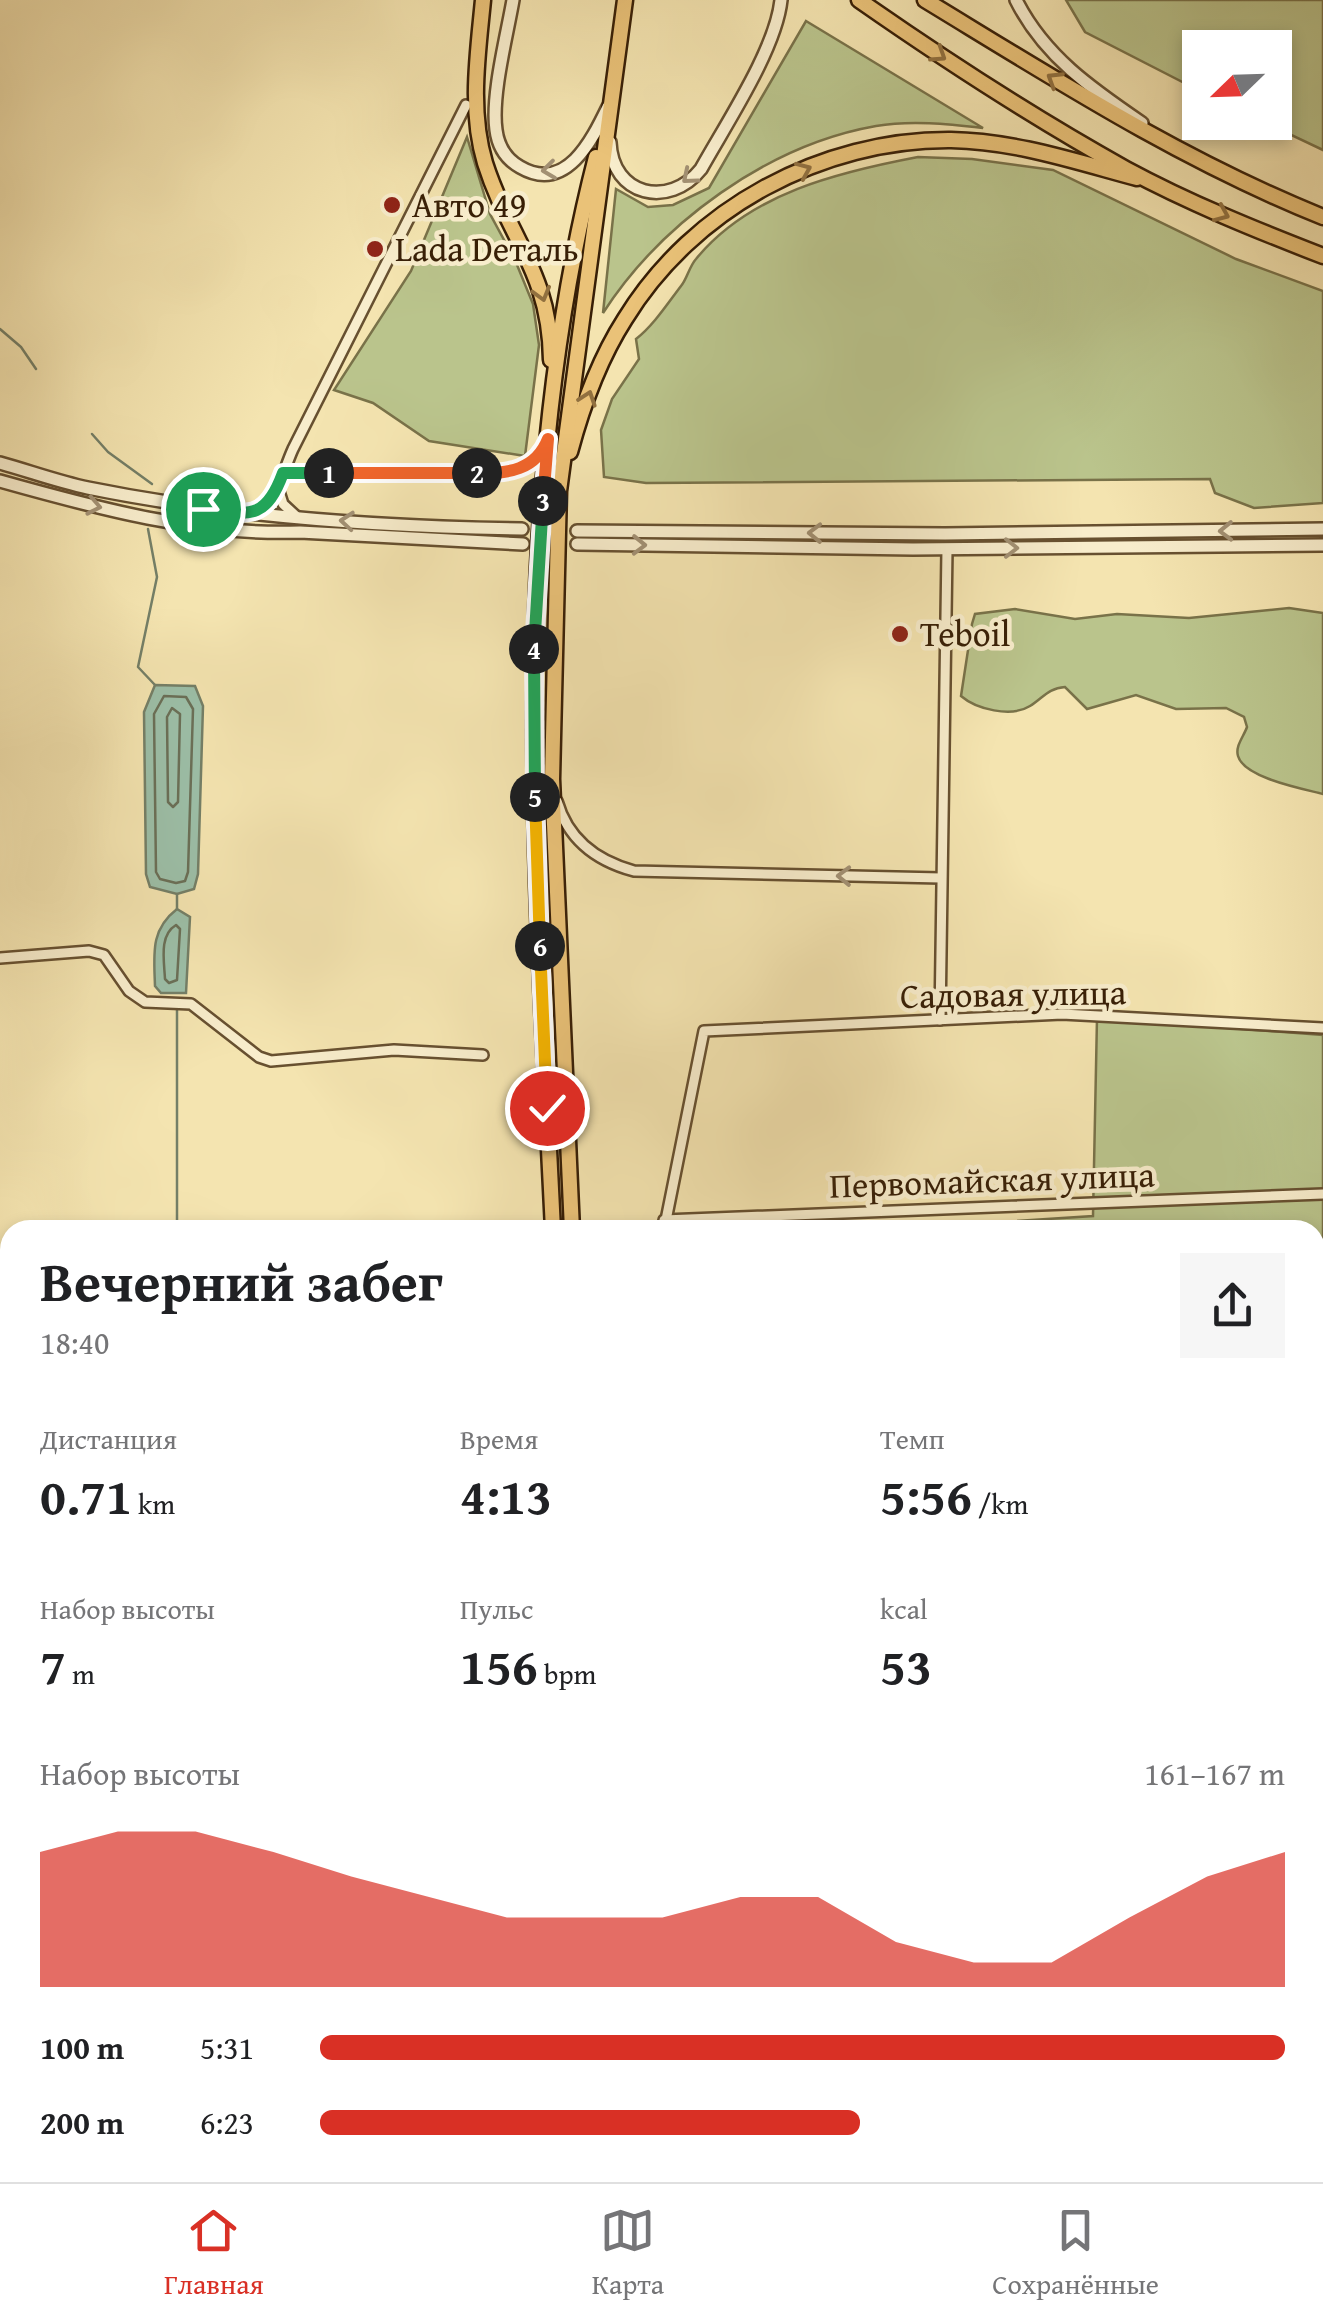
<!DOCTYPE html>
<html lang="ru">
<head>
<meta charset="utf-8">
<style>
	body { margin:0; font-family:"Gentium Book Plus",serif; background:#f6f6f6; color:#202124; height:100vh; display:flex; flex-direction:column; font-size:38px; white-space:nowrap }
	* { box-sizing:border-box; margin:0 }
	p { font-size:32px; color:#757577 }
	.icon { flex:none; width:55px; height:55px; fill:none; stroke:currentColor; stroke-width:2; stroke-linecap:round; stroke-linejoin:round }
	.map { position:relative; flex:1; overflow:hidden }
	.sheet { position:absolute; left:0px; top:1220px; width:1325px; height:962px; display:flex; flex-direction:column; background:#fff; border-radius:30px 30px 0 0; box-shadow:0 5px 15px #0003 }
	.sheet>* { flex:none }
	.needle { width:65px; rotate:247deg }
	.buttons { position:absolute; left:1182px; top:30px; display:grid; gap:20px }
	.buttons a { display:grid; place-items:center; width:110px; height:110px; border-radius:0px; background:#fff; box-shadow:0 5px 15px #0003; font-size:50px }
	.pin { position:absolute; display:grid; place-items:center; width:85px; height:85px; color:#fff; margin:-42px; border:5px solid #fff; border-radius:50%; box-shadow:0 2px 10px #0007 }
	.km { position:absolute; width:50px; height:50px; margin:-25px; border-radius:50%; background:#222; color:#fff; font-size:28px; line-height:50px; text-align:center }
	.round { display:grid; place-items:center; flex:none; width:105px; height:105px; border-radius:0px; background:#f6f6f6 }
	.overview { display:flex; align-items:center; justify-content:space-between; height:170px; padding:0 40px }
	h1 { font-size:55px; font-weight:600; line-height:75px }
	.stats { display:grid; grid-template-columns:repeat(3,1fr); gap:15px; height:170px; padding:10px 40px }
	.stats div { display:grid; align-content:center }
	.stats b { font-size:50px; font-weight:600 }
	.stats small { font-size:28px; font-weight:400 }
	.stats p { font-size:28px }
	.chart { height:280px; padding:20px 40px }
	.chart p { display:flex; justify-content:space-between }
	.chart svg { width:100%; height:180px; margin-top:10px; fill:#d93025; opacity:.7 }
	ul { padding:0 40px; list-style:none; font-size:32px }
	li { display:grid; grid-template-columns:160px 120px 1fr; align-items:center; height:75px }
	li i { height:25px; border-radius:12px; background:#d93025 }
	.menu { display:flex; justify-content:space-around; align-items:center; height:140px; border-top:2px solid #e0e0e0; background:#fff; font-size:28px; color:#757577 }
	.menu a { display:grid; justify-items:center; gap:5px }
	.menu .on { color:#d93025 }
	.map>svg:first-child { display:block }
	.green { fill:#bac48c; stroke:#797249; stroke-width:2.5 }
	.water { fill:#9cbfa8; stroke:#747f67; stroke-width:2.5 }
	.lines { fill:none; stroke-linecap:round; stroke-linejoin:round }
	.shore { stroke:#6a6f57; stroke-width:2.5 }
	.stream { stroke:#747f67; stroke-width:2.5 }
	.minor-casing { stroke:#675030; stroke-width:14 }
	.tertiary-casing { stroke:#675030; stroke-width:16 }
	.primary-casing { stroke:#381f06; stroke-width:19 }
	.trunk-casing { stroke:#381f06; stroke-width:19 }
	.minor { stroke:#f8edcc; stroke-width:9 }
	.tertiary { stroke:#f8edcc; stroke-width:11 }
	.primary { stroke:#eac278; stroke-width:14 }
	.trunk { stroke:#eac278; stroke-width:14 }
	.rail-casing { stroke:#381f06; stroke-width:6 }
	.rail { stroke:#f8edcc; stroke-width:2.5; stroke-dasharray:8; stroke-linecap:butt }
	.oneway { stroke:#91703f }
	.oneway2 { stroke:#a29073 }
	.split-1-casing { stroke:#fff; stroke-width:20 }
	.split-2-casing { stroke:#fff; stroke-width:20 }
	.split-3-casing { stroke:#fff; stroke-width:20 }
	.split-4-casing { stroke:#fff; stroke-width:20 }
	.split-5-casing { stroke:#fff; stroke-width:20 }
	.split-6-casing { stroke:#fff; stroke-width:20 }
	.split-7-casing { stroke:#fff; stroke-width:20 }
	.split-1 { stroke:#22a559; stroke-width:12 }
	.split-2 { stroke:#f0652b; stroke-width:12 }
	.split-3 { stroke:#f0652b; stroke-width:12 }
	.split-4 { stroke:#22a559; stroke-width:12 }
	.split-5 { stroke:#22a559; stroke-width:12 }
	.split-6 { stroke:#f5b400; stroke-width:12 }
	.split-7 { stroke:#f5b400; stroke-width:12 }
	.poi-dot { fill:#8f2418; stroke:#f8edcc; stroke-width:4 }
	.labels { text-anchor:middle; stroke-width:9; stroke-linejoin:round; paint-order:stroke }
	.poi-label { font-size:35px; fill:#381f06; stroke:#f8edcc; text-anchor:start }
	.street-label { font-size:35px; fill:#381f06; stroke:#f8edcc }
</style>
</head>
<body>
<div class="map">
<svg width="1323" height="2182" viewBox="0 0 1323 2182">
	<rect width="100%" height="100%" fill="#f4e4b0"/>
	<filter id="stains"><feTurbulence type="fractalNoise" baseFrequency=".002" numOctaves="4"/><feColorMatrix values="0 0 0 0 .2 0 0 0 0 .09 0 0 0 0 .02 0 0 0 .5 -.17"/></filter>
	<radialGradient id="worn" r=".72"><stop offset=".6" stop-color="#630" stop-opacity="0"/><stop offset="1" stop-color="#630" stop-opacity=".3"/></radialGradient>
	<g class="green">
		<path d="M1066 0H1323V150L1266 123 1275 122V48H1200V91L1085 32Z"/>
		<path d="M806 21 983 128C948 124 911 120 876 126 768 145 661 223 603 313L616 189 648 207 673 205 709 188Z"/>
		<path d="M467 137 490 214 515 260 533 304 539 345 525 456 429 441 373 403 334 390 411 271Z"/>
		<path d="M918 157 972 159 1053 170 1236 259 1323 291V503L1254 508 1215 493 1210 479 646 483 604 477 601 430 612 399 639 359 636 339C653 326 668 303 681 286 687 279 689 267 696 259 750 193 839 172 918 157Z"/>
		<path d="M1289 608 1323 613V794C1304 789 1244 778 1238 756 1235 746 1244 736 1247 727L1244 717 1226 708 1176 709 1136 695 1087 709 1065 687C1048 688 1043 698 1030 706 1011 718 976 709 961 696L972 624 975 614 1015 609 1075 619 1117 614 1189 618Z"/>
		<path d="M1097 1018 1323 1035V1767H1315V1230H1001V1222L1093 1216Z"/>
	</g>
	<g class="water">
		<path d="M155 685 195 686 203 706 198 874 194 889 177 894 150 887 146 874 144 712Z"/>
		<path d="M177 909 190 917 186 993H161L155 986C154 954 150 930 177 909Z"/>
	</g>
	<g class="lines">
		<g class="shore">
			<path d="M164 696 186 697 193 709 188 872 185 881 176 883 160 879 156 872 154 714Z"/>
			<path d="M172 708 180 714 178 802 173 807 168 802 167 717Z"/>
			<path d="M176 925 180 929 177 980 169 983 165 979C164 960 159 935 176 925Z"/>
		</g>
		<g class="stream">
			<path d="M0 329 21 347 36 369"/>
			<path d="M92 434 108 452 152 484"/>
			<path d="M148 529 157 577 138 667 155 685"/>
			<path d="M177 894V909"/>
			<path d="M177 1007V1230"/>
			<path d="M1174 2172 1177 2182"/>
		</g>
		<defs>
			<g id="minor">
				<path d="M283 473H486L532 464 545 446"/>
				<path d="M278 488 283 504 296 516"/>
				<path d="M252 513C278 503 282 473 293 449L466 105"/>
				<path d="M557 801C568 840 597 861 634 871L941 878"/>
				<path d="M0 958 89 951 104 955 129 991 145 1002 191 1004 259 1057 271 1061 394 1050 483 1055"/>
				<path d="M940 1020 947 549"/>
				<path d="M664 1220 1323 1194"/>
				<path d="M664 1230 704 1031 1062 1014 1323 1028"/>
				<path d="M1315 1373H1323"/>
				<path d="M1315 1558H1323"/>
				<path d="M1315 1744 1323 1743"/>
				<path d="M0 1748 10 1750"/>
				<path d="M0 1850H10"/>
				<path d="M1315 1874 1323 1873"/>
				<path d="M0 1927H10"/>
				<path d="M1315 2090H1323"/>
				<path d="M197 2172 199 2182"/>
				<path d="M654 2172 655 2182"/>
				<path d="M1099 2172 1106 2182"/>
				<path d="M53 2182 71 2172"/>
				<path d="M373 2182 375 2172"/>
				<path d="M1018 2182 1058 2172"/>
			</g>
			<g id="tertiary">
				<path d="M513 0C507 35 491 96 496 130 498 146 506 159 520 167 566 194 592 140 608 107"/>
				<path d="M1016 0C1044 56 1092 89 1142 123"/>
				<path d="M610 142C612 196 669 209 701 169 726 124 776 49 781 0"/>
				<path d="M0 463C29 471 59 482 88 488 231 517 377 527 522 529"/>
				<path d="M0 481C96 508 199 536 300 532L523 544"/>
				<path d="M577 531 945 534 1323 529"/>
				<path d="M577 544 913 549 1323 545"/>
			</g>
			<g id="primary">
				<path d="M483 0C478 53 469 110 485 163 509 239 550 272 551 360"/>
				<path d="M570 452C582 407 600 358 625 319 693 208 822 139 951 140 1015 141 1077 162 1137 178"/>
				<path d="M553 1230C536 873 506 507 596 157"/>
				<path d="M572 1230 552 779 559 491 625 0"/>
				<path d="M599 2172 600 2182"/>
				<path d="M617 2172 618 2182"/>
			</g>
			<g id="trunk">
				<path d="M859 0C945 60 1034 118 1126 169 1189 203 1256 230 1323 256"/>
				<path d="M925 0C1055 79 1181 160 1323 217"/>
			</g>
		</defs>
		<use href="#minor" class="minor-casing"/>
		<use href="#tertiary" class="tertiary-casing"/>
		<use href="#primary" class="primary-casing"/>
		<use href="#trunk" class="trunk-casing"/>
		<use href="#minor" class="minor"/>
		<use href="#tertiary" class="tertiary"/>
		<use href="#primary" class="primary"/>
		<use href="#trunk" class="trunk"/>
		<defs>
			<g id="rail">
				<path d="M1315 1783H1323"/>
				<path d="M1315 1802 1323 1801"/>
				<path d="M0 1863H10"/>
				<path d="M0 1888 10 1887"/>
				<path d="M0 1908 10 1907"/>
			</g>
		</defs>
		<use href="#rail" class="rail-casing"/>
		<use href="#rail" class="rail"/>
	</g>
	<defs><path id="oneway-chevron" d="M-2-3.5L2.5 0L-2 3.5" fill="none" stroke-width="1.6" stroke-linecap="round" stroke-linejoin="round" transform="scale(2.5)"/></defs>
	<g class="oneway">
		<use href="#oneway-chevron" transform="translate(939 55) rotate(33)"/>
		<use href="#oneway-chevron" transform="translate(1054 79) rotate(-148)"/>
		<use href="#oneway-chevron" transform="translate(804 170) rotate(-23)"/>
		<use href="#oneway-chevron" transform="translate(1222 214) rotate(23)"/>
		<use href="#oneway-chevron" transform="translate(542 294) rotate(74)"/>
		<use href="#oneway-chevron" transform="translate(588 398) rotate(-71)"/>
	</g>
	<g class="oneway2">
		<use href="#oneway-chevron" transform="translate(549 170) rotate(173)"/>
		<use href="#oneway-chevron" transform="translate(689 177) rotate(140)"/>
		<use href="#oneway-chevron" transform="translate(94 506) rotate(11)"/>
		<use href="#oneway-chevron" transform="translate(347 521) rotate(-175)"/>
		<use href="#oneway-chevron" transform="translate(1226 531) rotate(179)"/>
		<use href="#oneway-chevron" transform="translate(815 533) rotate(-179)"/>
		<use href="#oneway-chevron" transform="translate(639 545) rotate(1)"/>
		<use href="#oneway-chevron" transform="translate(1011 548)"/>
		<use href="#oneway-chevron" transform="translate(844 876) rotate(-179)"/>
	</g>
	<g class="lines">
		<defs>
			<path id="split-1" d="M203 509C248 514 265 522 283 473H329"/>
			<path id="split-2" d="M329 473H477"/>
			<path id="split-3" d="M477 473C508 474 536 470 548 439L543 501"/>
			<path id="split-4" d="M534 649 543 501"/>
			<path id="split-5" d="M534 649 535 797"/>
			<path id="split-6" d="M535 797 540 946"/>
			<path id="split-7" d="M540 946 547 1108"/>
		</defs>
		<use href="#split-1" class="split-1-casing"/>
		<use href="#split-2" class="split-2-casing"/>
		<use href="#split-3" class="split-3-casing"/>
		<use href="#split-4" class="split-4-casing"/>
		<use href="#split-5" class="split-5-casing"/>
		<use href="#split-6" class="split-6-casing"/>
		<use href="#split-7" class="split-7-casing"/>
		<use href="#split-1" class="split-1"/>
		<use href="#split-2" class="split-2"/>
		<use href="#split-3" class="split-3"/>
		<use href="#split-4" class="split-4"/>
		<use href="#split-5" class="split-5"/>
		<use href="#split-6" class="split-6"/>
		<use href="#split-7" class="split-7"/>
	</g>
	<g class="poi-dot">
		<circle cx="392" cy="205" r="10"/>
		<circle cx="375" cy="249" r="10"/>
		<circle cx="900" cy="634" r="10"/>
	</g>
	<g class="labels">
		<g class="poi-label">
			<text x="412" y="217">Авто 49</text>
			<text x="395" y="261">Lada Dеталь</text>
			<text x="920" y="646">Teboil</text>
		</g>
		<g class="street-label">
			<text transform="translate(1013 994) rotate(-1)" y="12">Садовая улица</text>
			<text transform="translate(992 1180) rotate(-2)" y="12">Первомайская улица</text>
		</g>
	</g>
	<rect width="100%" height="100%" filter="url(#stains)"/>
	<rect width="100%" height="100%" fill="url(#worn)"/>
</svg>
<div class="buttons">
<a><svg class="needle" viewBox="-14 -14 28 28"><path d="M0-13l5 13h-10z" fill="#e53935"/><path d="M0 13l5-13h-10z" fill="#757577"/></svg></a>
</div>
<div class="pin" style="left:203px;top:509px;background:#1e9e55"><svg class="icon" aria-label="arrive" viewBox="0 0 24 24"><path d="M6 21V4h12l-3 4 3 4H6"/></svg></div>
<div class="pin" style="left:547px;top:1108px;background:#d93025"><svg class="icon" aria-label="check" viewBox="0 0 24 24"><path d="M5 12l5 5 9-10"/></svg></div>
<b class="km" style="left:329px;top:473px">1</b>
<b class="km" style="left:477px;top:473px">2</b>
<b class="km" style="left:543px;top:501px">3</b>
<b class="km" style="left:534px;top:649px">4</b>
<b class="km" style="left:535px;top:797px">5</b>
<b class="km" style="left:540px;top:946px">6</b>
<section class="sheet">
<div class="overview"><div><h1>Вечерний забег</h1><p>18:40</p></div><a class="round"><svg class="icon" aria-label="share" viewBox="0 0 24 24"><path d="M12 15V3M7 8l5-5 5 5M5 13v7h14v-7"/></svg></a></div>
<div class="stats">
<div><p>Дистанция</p><b>0.71<small> km</small></b></div>
<div><p>Время</p><b>4:13</b></div>
<div><p>Темп</p><b>5:56<small> /km</small></b></div>
</div>
<div class="stats">
<div><p>Набор высоты</p><b>7<small> m</small></b></div>
<div><p>Пульс</p><b>156<small> bpm</small></b></div>
<div><p>kcal</p><b>53</b></div>
</div>
<div class="chart"><p><span>Набор высоты</span>161–167 m</p>
<svg viewBox="0 0 160 44" preserveAspectRatio="none"><path d="M0 44V11L10 6L20 6L30 11L40 17L50 22L60 27L70 27L80 27L90 22L100 22L110 33L120 38L130 38L140 27L150 17L160 11V44z"/></svg>
</div>
<ul>
<li><b>100 m</b>5:31<i style="width:100%"></i></li>
<li><b>200 m</b>6:23<i style="width:56%"></i></li>
</ul>
</section>
</div>
<nav class="menu">
<a class="on"><svg class="icon" aria-label="home" viewBox="0 0 24 24"><path d="M3 11l9-7 9 7M6 9v11h12V9"/></svg>Главная</a>
<a><svg class="icon" aria-label="map" viewBox="0 0 24 24"><path d="M3 6l6-2 6 2 6-2v14l-6 2-6-2-6 2zM9 4v14M15 6v14"/></svg>Карта</a>
<a><svg class="icon" aria-label="saved" viewBox="0 0 24 24"><path d="M7 4h10v16l-5-4-5 4z"/></svg>Сохранённые</a>
</nav>
</body>
</html>
